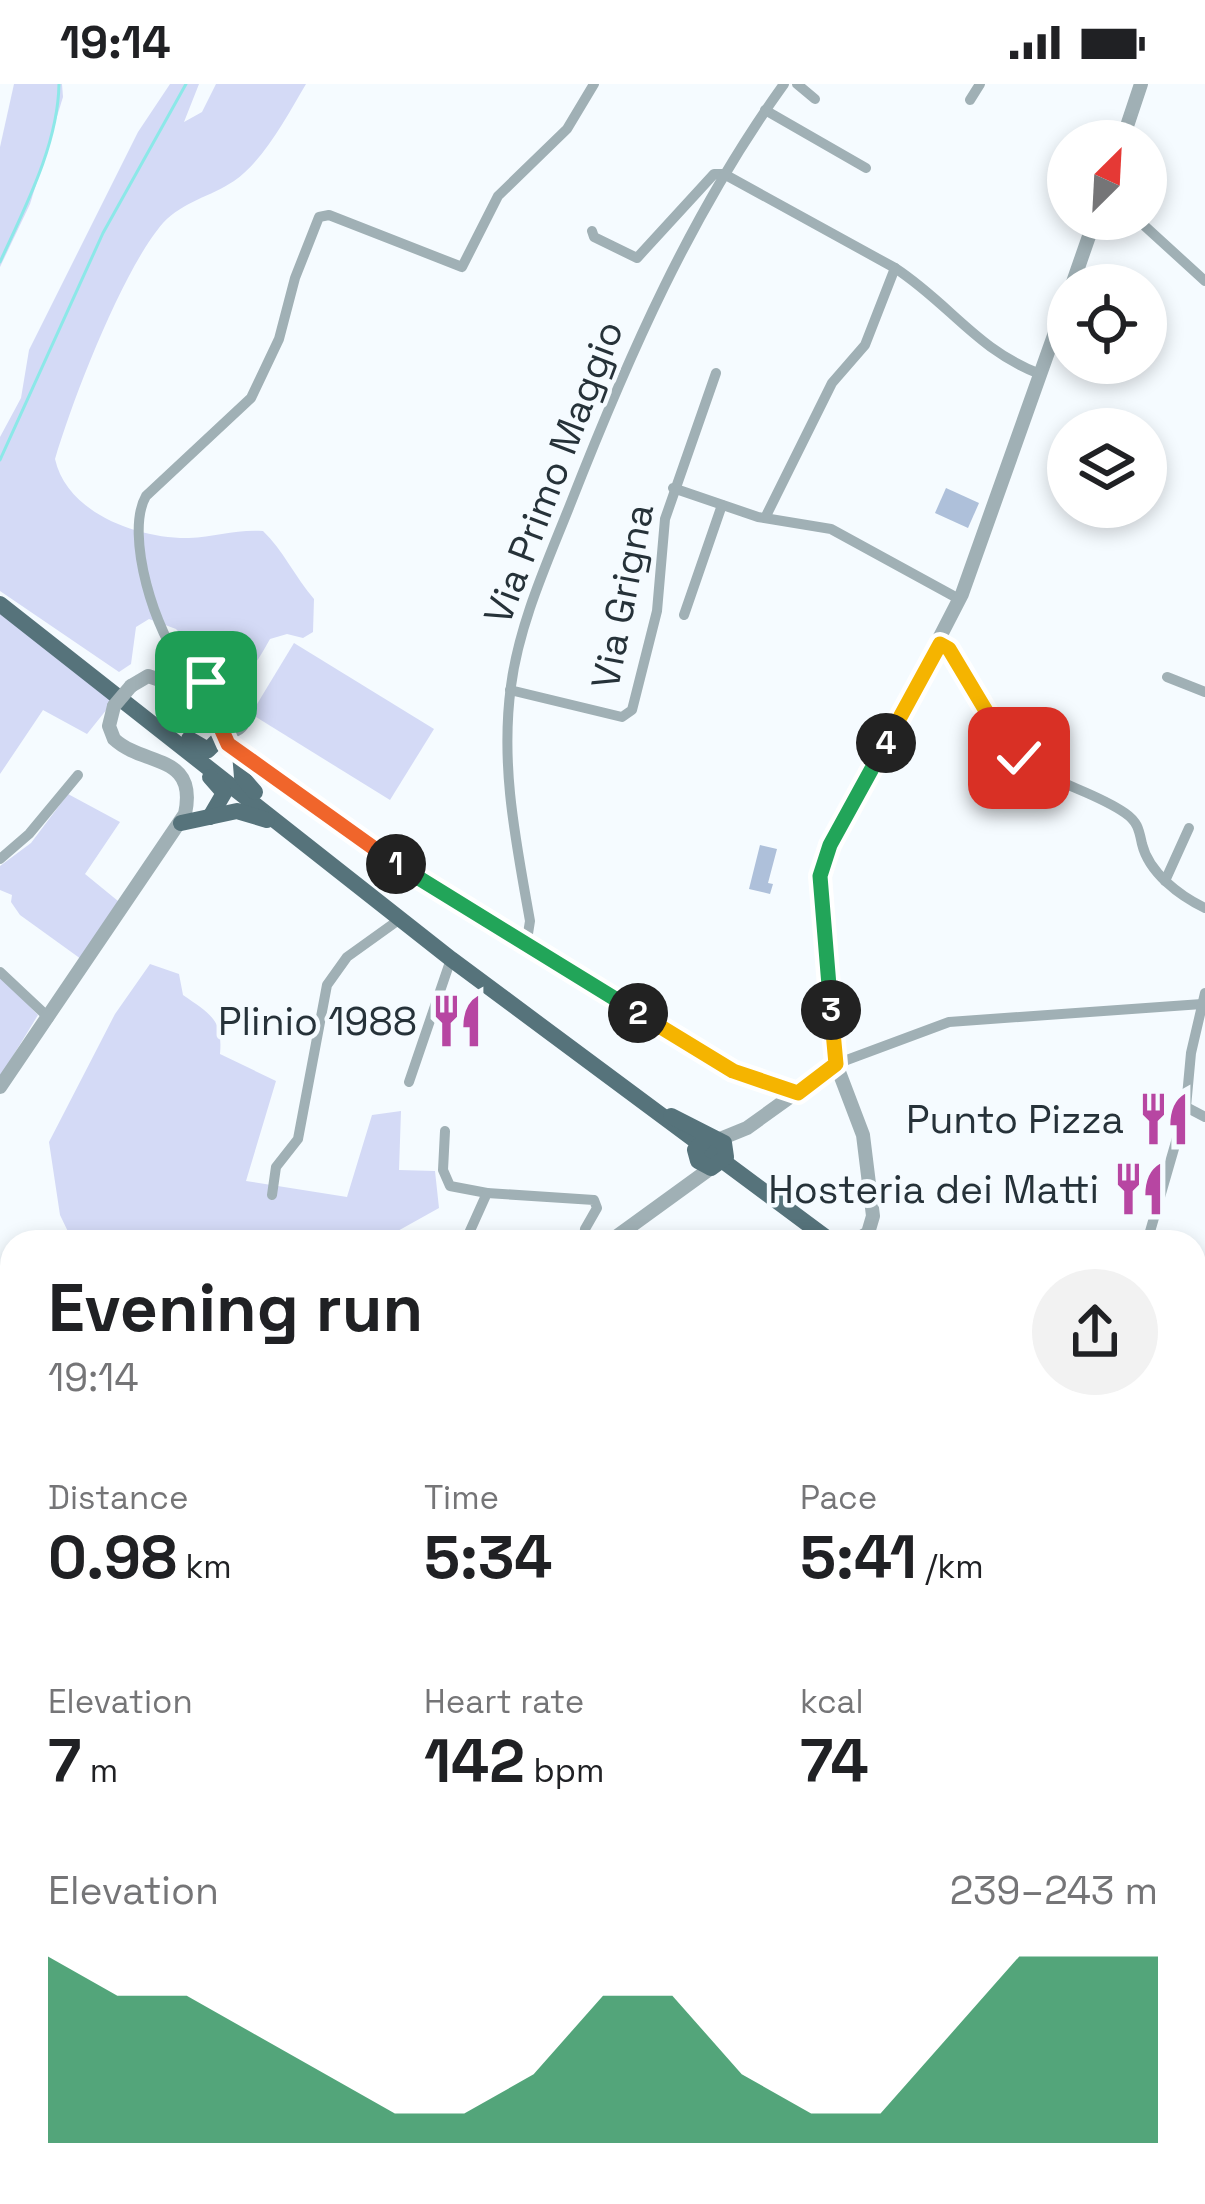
<!DOCTYPE html>
<html lang="en">
<head>
<meta charset="utf-8">
<style>
	body { margin:0; font-family:"Space Grotesk",sans-serif; background:#f2f2f2; color:#202124; height:100vh; display:flex; flex-direction:column; font-size:45px; white-space:nowrap }
	* { box-sizing:border-box; margin:0 }
	p { font-size:39px; color:#757577 }
	.icon { flex:none; width:66px; height:66px; fill:none; stroke:currentColor; stroke-width:2; stroke-linecap:round; stroke-linejoin:round }
	.map { position:relative; flex:1; overflow:hidden }
	.panel { position:absolute; left:0px; top:1146px; width:1206px; height:975px; display:flex; flex-direction:column; background:#fff; border-radius:36px 36px 0 0; box-shadow:0 6px 18px #0003 }
	.panel>* { flex:none }
	.needle { width:78px; rotate:24deg }
	.buttons { position:absolute; left:1047px; top:36px; display:grid; gap:24px }
	.buttons a { display:grid; place-items:center; width:120px; height:120px; border-radius:50%; background:#fff; box-shadow:0 6px 18px #0003; font-size:60px }
	.pin { position:absolute; display:grid; place-items:center; width:102px; height:102px; color:#fff; margin:-51px; border-radius:24px; box-shadow:0 6px 18px #0006 }
	.km { position:absolute; width:60px; height:60px; margin:-30px; border-radius:50%; background:#222; color:#fff; font-size:33px; line-height:60px; text-align:center }
	.round { display:grid; place-items:center; flex:none; width:126px; height:126px; border-radius:63px; background:#f2f2f2 }
	.overview { display:flex; align-items:center; justify-content:space-between; height:204px; padding:0 48px }
	h1 { font-size:66px; font-weight:800; line-height:90px }
	.figures { display:grid; grid-template-columns:repeat(3,1fr); gap:18px; height:204px; padding:12px 48px }
	.figures div { display:grid; align-content:center }
	.figures b { font-size:60px; font-weight:800 }
	.figures small { font-size:33px; font-weight:400 }
	.figures p { font-size:33px }
	.chart { height:336px; padding:24px 48px }
	.chart p { display:flex; justify-content:space-between }
	.chart svg { width:100%; height:216px; margin-top:12px; fill:#0b8043; opacity:.7 }
	.status { display:flex; justify-content:space-between; align-items:center; height:84px; padding:0 60px; background:#fff; direction:ltr }
	.status svg { height:33px; fill:currentColor }
	.map>svg:first-child { display:block }
	.green { fill:#d4daf6 }
	.lines { fill:none; stroke-linecap:round; stroke-linejoin:round }
	.stream { stroke:#8ce8e8; stroke-width:3 }
	.building { fill:#aec0da }
	.minor { stroke:#a0b0b5; stroke-width:10 }
	.tertiary { stroke:#a0b0b5; stroke-width:14 }
	.primary { stroke:#56737b; stroke-width:16 }
	.rail-casing { stroke:#90999e; stroke-width:8 }
	.rail { stroke:#f5fbff; stroke-width:3; stroke-dasharray:9; stroke-linecap:butt }
	.tertiary-bridge { stroke:#a0b0b5; stroke-width:14 }
	.split-1-casing { stroke:#fff; stroke-width:24 }
	.split-2-casing { stroke:#fff; stroke-width:24 }
	.split-3-casing { stroke:#fff; stroke-width:24 }
	.split-4-casing { stroke:#fff; stroke-width:24 }
	.split-5-casing { stroke:#fff; stroke-width:24 }
	.split-1 { stroke:#f0652b; stroke-width:15 }
	.split-2 { stroke:#22a559; stroke-width:15 }
	.split-3 { stroke:#f5b400; stroke-width:15 }
	.split-4 { stroke:#22a559; stroke-width:15 }
	.split-5 { stroke:#f5b400; stroke-width:15 }
	.labels { text-anchor:middle; stroke-width:9; stroke-linejoin:round; paint-order:stroke }
	.street-label { font-size:39px; fill:#263239; stroke:#f5fbff }
	.poi-label { font-size:39px; fill:#263239; stroke:#f5fbff; text-anchor:end }
</style>
</head>
<body>
<div class="status"><b>19:14</b><svg viewBox="0 0 49 12"><path d="M0 12V9h3v3zM5 12V6h3v6zM10 12V3h3v9zM15 12V0h3v12zM26 1h20v11H26zM47 4h2v5h-2z"/></svg></div>
<div class="map">
<svg width="1205" height="2120" viewBox="0 0 1205 2120">
	<rect width="100%" height="100%" fill="#f5fbff"/>
	<g class="green">
		<path d="M14 0H62L63 13 30 120 0 183V63Z"/>
		<path d="M170 0H199L184 38 202 28 216 0H306C287 32 265 75 234 97 210 113 184 117 163 139 123 185 73 314 55 375 67 429 138 455 189 454 215 453 237 445 263 447 283 466 295 493 314 515L313 548 303 554 287 550 270 555C258 576 250 594 224 596L176 545 149 535 136 543 131 580 119 588 0 507V353L21 314 29 266 138 48Z"/>
		<path d="M0 526 115 615 87 650 43 626 0 690Z"/>
		<path d="M294 559 434 645 390 716 251 630Z"/>
		<path d="M68 710 120 738 85 790 118 817 81 875 20 831 11 818 12 811 0 806V782L31 759Z"/>
		<path d="M150 880 179 890 183 911C210 930 223 935 220 970L276 997 246 1097 347 1113 372 1031 401 1027 399 1086 435 1087 439 1124 378 1158H73L60 1131 49 1058 115 930Z"/>
		<path d="M0 892 38 931 0 993Z"/>
	</g>
	<g class="lines">
		<g class="stream">
			<path d="M0 178C25 123 58 61 59 0"/>
			<path d="M0 376 103 149 186 0"/>
		</g>
	</g>
	<g class="building">
		<path d="M946 404 979 419 968 444 935 429Z"/>
		<path d="M760 761 777 765 768 799 773 800 770 810 749 805Z"/>
	</g>
	<g class="lines">
		<g class="minor">
			<path d="M797 0 815 15"/>
			<path d="M970 16 980 0"/>
			<path d="M765 26 866 84"/>
			<path d="M1137 135 1205 197"/>
			<path d="M592 147 594 153 637 174 714 90H724L895 184C950 220 977 266 1040 290"/>
			<path d="M673 404 758 433 831 445 959 515"/>
			<path d="M765 434 832 299 865 261 895 184"/>
			<path d="M684 531 722 421"/>
			<path d="M940 560C976 579 984 637 1012 666 1044 699 1089 704 1125 729 1138 738 1139 746 1142 760 1149 789 1180 812 1205 824"/>
			<path d="M1167 593 1205 608"/>
			<path d="M217 605 222 615 219 624"/>
			<path d="M510 606 622 633 632 626 657 527 665 435 716 289"/>
			<path d="M238 622C228 602 201 599 185 583 156 552 124 450 146 412L251 314 279 255 295 194 319 133 329 131 462 183 498 112 567 45 594 0"/>
			<path d="M240 669 386 773 514 854 527 856 530 837C516 758 500 682 511 602 519 540 547 479 570 421 628 273 691 129 784 0"/>
			<path d="M0 775 29 750 78 691"/>
			<path d="M1165 797 1189 744"/>
			<path d="M522 857 725 983 798 1009"/>
			<path d="M0 888 49 934"/>
			<path d="M836 980 949 938 1202 920"/>
			<path d="M409 998 451 875"/>
			<path d="M1186 1023 1205 1033"/>
			<path d="M445 1047 443 1086 450 1102 487 1109"/>
			<path d="M272 1111 276 1083 298 1055 327 901 347 873 400 835"/>
			<path d="M465 1158 487 1109 594 1116 597 1124 585 1145 584 1157"/>
			<path d="M1147 1158 1186 1023 1191 969 1205 909"/>
			<path d="M1194 1235 1205 1236"/>
			<path d="M1194 1559 1205 1556"/>
			<path d="M0 1624 6 1632 0 1643"/>
			<path d="M0 1704 7 1908"/>
			<path d="M732 2109 761 2114"/>
			<path d="M1041 2109 1043 2120"/>
			<path d="M503 2120 505 2109"/>
			<path d="M860 2120 865 2109"/>
			<path d="M952 2120 956 2109"/>
		</g>
		<g class="tertiary">
			<path d="M1122 57 1141 0"/>
			<path d="M1072 201 1095 135"/>
			<path d="M131 602 148 592 163 597 187 624 218 641"/>
			<circle cx="230" cy="633" r="14"/>
			<path d="M0 1003 185 730C198 669 144 683 114 655L109 642 114 622"/>
			<path d="M720 1055 747 1044 836 980"/>
			<path d="M609 1158 711 1084"/>
			<path d="M853 1158 868 1149 873 1132 863 1051 836 980 820 808 824 778 962 510 1068 212"/>
			<path d="M0 1453 12 1452"/>
			<path d="M758 2120 763 2109"/>
		</g>
		<g class="primary">
			<path d="M0 520 451 875 832 1158"/>
			<path d="M189 655 208 666 222 652"/>
			<path d="M240 669 242 693 255 708"/>
			<path d="M210 693 224 709 210 733"/>
			<path d="M181 739 237 727 267 736"/>
			<path d="M671 1032 724 1059 726 1073 711 1084 698 1077 695 1066 709 1052"/>
			<path d="M1194 1400 1205 1402"/>
		</g>
		<defs>
			<g id="rail">
				<path d="M1194 1538 1205 1530"/>
				<path d="M0 2035 12 2030"/>
			</g>
		</defs>
		<use href="#rail" class="rail-casing"/>
		<use href="#rail" class="rail"/>
		<path class="tertiary-bridge" d="M114 622 131 602"/>
	</g>
	<g class="lines">
		<defs>
			<path id="split-1" d="M206 598 222 613 216 633 228 660 396 780"/>
			<path id="split-2" d="M396 780 638 929"/>
			<path id="split-3" d="M638 929 733 987 798 1009 836 980 831 926"/>
			<path id="split-4" d="M831 926 820 792 830 761 886 659"/>
			<path id="split-5" d="M886 659 940 560 949 565 1007 662 1019 674"/>
		</defs>
		<use href="#split-1" class="split-1-casing"/>
		<use href="#split-2" class="split-2-casing"/>
		<use href="#split-3" class="split-3-casing"/>
		<use href="#split-4" class="split-4-casing"/>
		<use href="#split-5" class="split-5-casing"/>
		<use href="#split-1" class="split-1"/>
		<use href="#split-2" class="split-2"/>
		<use href="#split-3" class="split-3"/>
		<use href="#split-4" class="split-4"/>
		<use href="#split-5" class="split-5"/>
	</g>
	<defs>
		<symbol id="restaurant-bare" viewBox="-9 -9 18 18"><path d="M-5-6h1v4h1v-4h1v4h1v-4h1v5L-1.5 .5V6h-2V.5L-5-1ZM5-6V6H3V1.5H1.5Q1.5-4 5-6Z" fill="#b746a2" stroke="#f5fbff" stroke-width="2.5" paint-order="stroke"/></symbol>
	</defs>
	<g fill-rule="evenodd">
		<use href="#restaurant-bare" x="419" y="899" width="76" height="76"/>
		<use href="#restaurant-bare" x="1126" y="997" width="76" height="76"/>
		<use href="#restaurant-bare" x="1101" y="1067" width="76" height="76"/>
	</g>
	<g class="labels">
		<g class="street-label">
			<text transform="translate(553 388) rotate(-69)" y="14">Via Primo Maggio</text>
			<text transform="translate(622 512) rotate(-79)" y="14">Via Grigna</text>
		</g>
		<g class="poi-label">
			<text x="417" y="951">Plinio 1988</text>
			<text x="1124" y="1049">Punto Pizza</text>
			<text x="1099" y="1119">Hosteria dei Matti</text>
		</g>
	</g>
</svg>
<div class="buttons">
<a><svg class="needle" viewBox="-14 -14 28 28"><path d="M0-13l5 13h-10z" fill="#e53935"/><path d="M0 13l5-13h-10z" fill="#757577"/></svg></a>
<a><svg class="icon" aria-label="locate" viewBox="0 0 24 24"><circle cx="12" cy="12" r="6"/><path d="M12 2v4M12 18v4M2 12h4M18 12h4"/></svg></a>
<a><svg class="icon" aria-label="layers" viewBox="0 0 24 24"><path d="M12 4l9 5-9 5-9-5zM3 14l9 5 9-5"/></svg></a>
</div>
<div class="pin" style="left:206px;top:598px;background:#1e9e55"><svg class="icon" aria-label="arrive" viewBox="0 0 24 24"><path d="M6 21V4h12l-3 4 3 4H6"/></svg></div>
<div class="pin" style="left:1019px;top:674px;background:#d93025"><svg class="icon" aria-label="check" viewBox="0 0 24 24"><path d="M5 12l5 5 9-10"/></svg></div>
<b class="km" style="left:396px;top:780px">1</b>
<b class="km" style="left:638px;top:929px">2</b>
<b class="km" style="left:831px;top:926px">3</b>
<b class="km" style="left:886px;top:659px">4</b>
<section class="panel">
<div class="overview"><div><h1>Evening run</h1><p>19:14</p></div><a class="round"><svg class="icon" aria-label="share" viewBox="0 0 24 24"><path d="M12 15V3M7 8l5-5 5 5M5 13v7h14v-7"/></svg></a></div>
<div class="figures">
<div><p>Distance</p><b>0.98<small> km</small></b></div>
<div><p>Time</p><b>5:34</b></div>
<div><p>Pace</p><b>5:41<small> /km</small></b></div>
</div>
<div class="figures">
<div><p>Elevation</p><b>7<small> m</small></b></div>
<div><p>Heart rate</p><b>142<small> bpm</small></b></div>
<div><p>kcal</p><b>74</b></div>
</div>
<div class="chart"><p><span>Elevation</span>239–243 m</p>
<svg viewBox="0 0 160 44" preserveAspectRatio="none"><path d="M0 44V6L10 14L20 14L30 22L40 30L50 38L60 38L70 30L80 14L90 14L100 30L110 38L120 38L130 22L140 6L150 6L160 6V44z"/></svg>
</div>
</section>
</div>
</body>
</html>
